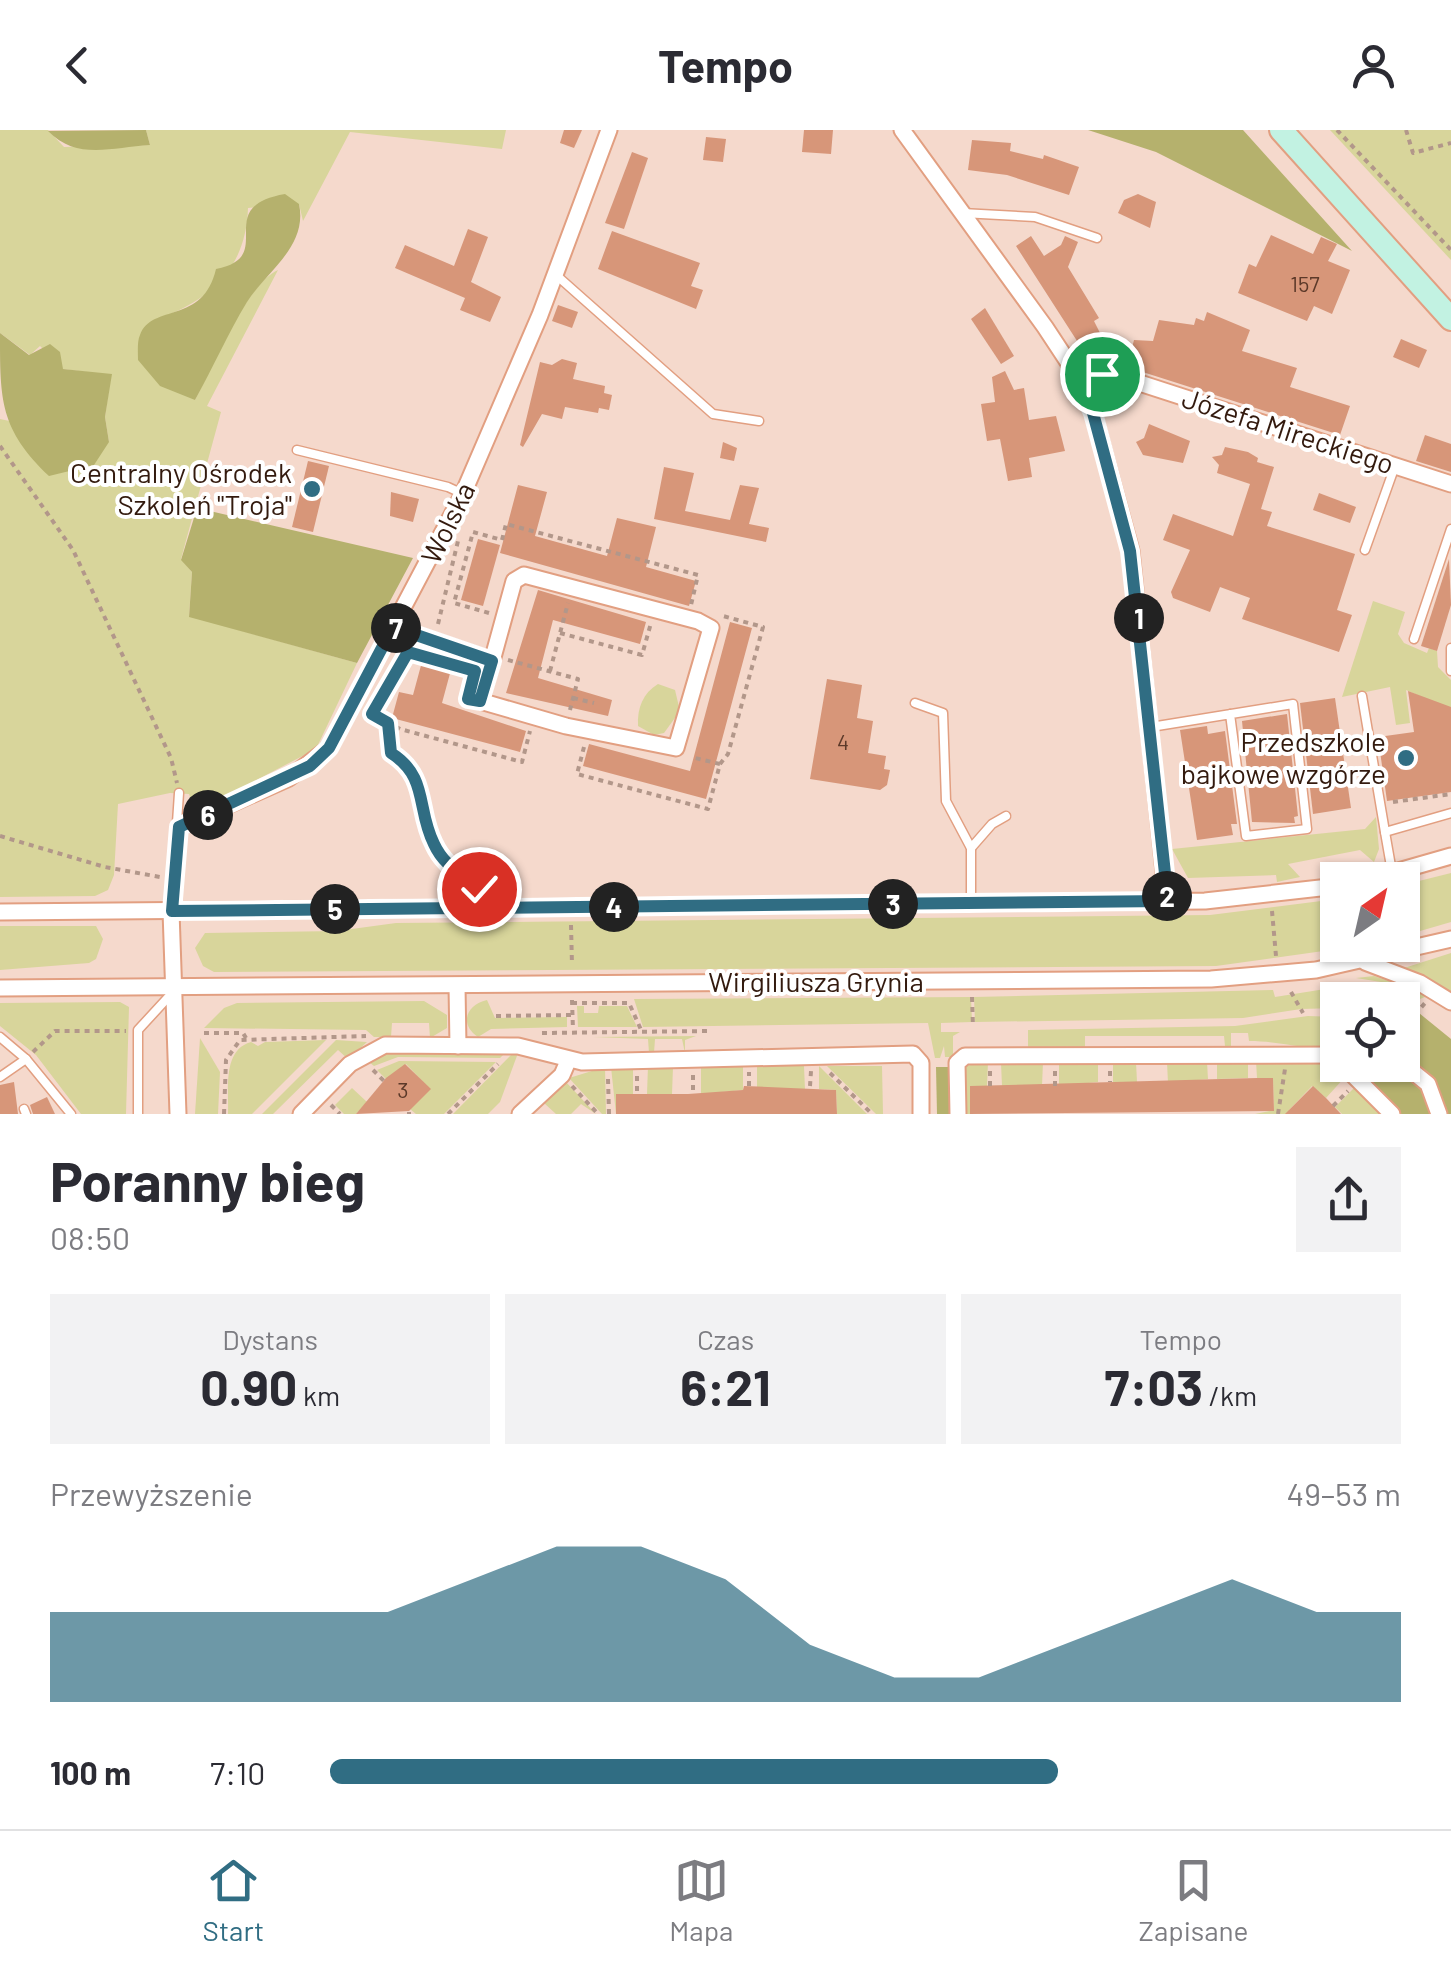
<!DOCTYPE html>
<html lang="pl">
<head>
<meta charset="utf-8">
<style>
	body { margin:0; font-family:Barlow,sans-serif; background:#f2f2f3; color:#2b2b33; height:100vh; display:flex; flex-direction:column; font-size:38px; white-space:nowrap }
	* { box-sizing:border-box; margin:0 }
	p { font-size:32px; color:#7c7c81 }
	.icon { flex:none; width:55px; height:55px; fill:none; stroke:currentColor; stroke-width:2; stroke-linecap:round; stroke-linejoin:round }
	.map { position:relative; height:984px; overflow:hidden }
	.drawer { display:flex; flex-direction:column; background:#fff; flex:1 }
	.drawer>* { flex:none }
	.needle { width:65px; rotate:34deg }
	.buttons { position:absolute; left:1320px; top:732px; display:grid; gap:20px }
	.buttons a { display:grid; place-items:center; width:100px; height:100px; border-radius:0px; background:#fff; box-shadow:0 2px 8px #0004; font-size:50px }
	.pin { position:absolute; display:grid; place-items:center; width:85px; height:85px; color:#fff; margin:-42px; border:5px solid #fff; border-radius:50%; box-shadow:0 2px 10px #0007 }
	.km { position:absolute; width:50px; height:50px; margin:-25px; border-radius:50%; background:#222; color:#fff; font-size:28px; line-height:50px; text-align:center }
	.round { display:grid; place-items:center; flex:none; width:105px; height:105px; border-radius:0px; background:#f2f2f3 }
	.summary { display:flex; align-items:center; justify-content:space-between; height:170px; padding:0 50px }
	h1 { font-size:55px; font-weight:700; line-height:75px }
	.metrics { display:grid; grid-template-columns:repeat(3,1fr); gap:15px; height:170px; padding:10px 50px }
	.metrics div { display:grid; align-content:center; border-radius:0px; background:#f2f2f3; text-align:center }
	.metrics b { font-size:50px; font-weight:700 }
	.metrics small { font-size:28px; font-weight:400 }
	.metrics p { font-size:28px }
	.chart { height:280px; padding:20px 50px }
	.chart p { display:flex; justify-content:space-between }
	.chart svg { width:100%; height:180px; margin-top:10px; fill:#306d83; opacity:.7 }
	ul { padding:0 50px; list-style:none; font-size:32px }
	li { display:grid; grid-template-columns:160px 120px 1fr; align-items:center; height:75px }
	li i { height:25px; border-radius:12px; background:#306d83 }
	header { display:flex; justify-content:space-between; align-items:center; height:130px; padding:0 50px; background:#fff; font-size:45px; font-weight:700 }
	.tabs { display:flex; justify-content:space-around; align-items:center; height:140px; border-top:2px solid #e1e1e2; background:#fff; font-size:28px; color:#7c7c81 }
	.tabs a { display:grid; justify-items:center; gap:5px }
	.tabs .current { color:#306d83 }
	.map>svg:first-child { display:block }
	.green { fill:#d8d59b }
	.forest { fill:#b5b16d }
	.building { fill:#d79679 }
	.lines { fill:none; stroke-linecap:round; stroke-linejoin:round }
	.lane-casing { stroke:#e29f81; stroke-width:11 }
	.street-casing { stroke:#e29f81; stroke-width:19 }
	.secondary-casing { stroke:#e29f81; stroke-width:26 }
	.path { stroke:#b2978a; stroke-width:4; stroke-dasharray:5 5; stroke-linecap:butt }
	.lane { stroke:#fff; stroke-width:8 }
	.street { stroke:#fff; stroke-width:15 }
	.secondary { stroke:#c2f2e2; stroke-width:22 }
	.route-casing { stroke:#fff; stroke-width:20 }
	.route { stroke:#306d83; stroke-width:12 }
	.poi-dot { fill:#306d83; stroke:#fff; stroke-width:4 }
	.labels { text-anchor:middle; stroke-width:8; stroke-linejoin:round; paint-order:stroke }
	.number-label { font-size:22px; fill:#5c3929 }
	.street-label { font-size:28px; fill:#331a0e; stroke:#fff }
	.poi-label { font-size:28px; fill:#331a0e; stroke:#fff; text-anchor:end }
</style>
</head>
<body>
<header><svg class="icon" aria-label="back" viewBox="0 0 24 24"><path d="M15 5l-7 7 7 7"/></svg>Tempo<svg class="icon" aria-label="person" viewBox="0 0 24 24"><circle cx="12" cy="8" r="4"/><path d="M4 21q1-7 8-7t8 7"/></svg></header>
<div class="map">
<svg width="1451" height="984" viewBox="0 0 1451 984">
	<rect width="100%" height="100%" fill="#f5d9cc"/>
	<g class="green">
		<path d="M0 0H48L64 17 150 15 146 0H506L502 19 350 2 303 91 299 74 248 78C246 140 209 172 152 191L195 270C212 238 246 154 278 140L207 276 221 282 181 429 192 442 189 486 357 533 316 619 195 682 189 664 170 663 118 674 114 745 108 760 95 766 0 767V289L109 312 105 287 111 245 63 239 40 216 30 225 0 203Z"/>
		<path d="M1330 0H1451V130Z"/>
		<path d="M1373 471 1405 482 1398 504 1404 513 1427 523 1429 518 1437 521 1438 537 1451 550V580L1406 560 1410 593 1396 595 1390 557 1342 567Z"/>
		<path d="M658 554 675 560 680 581 664 603 654 605 638 596C637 578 643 563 658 554Z"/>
		<path d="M1376 687 1379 719 1374 732 1360 720 1288 734 1300 747 1277 752 1276 745 1188 748 1172 719 1365 699Z"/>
		<path d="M1451 743V792L1403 806V755Z"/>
		<path d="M1337 769 1338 815H1366L1216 836 214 842 203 836 195 818 205 803 337 801 396 793 1210 785Z"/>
		<path d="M0 796H96L103 809 96 829 89 833 0 840Z"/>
		<path d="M1451 823V861L1445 862 1401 839Z"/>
		<path d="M1374 846 1430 865 1415 871 1381 852 1356 848Z"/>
		<path d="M1344 856 1374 858 1399 870H1338L1337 878 1301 879 1243 888 975 892 974 867 1273 860 1275 867Z"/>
		<path d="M971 867 972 892 941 893V902H960L953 906V927H945L944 916 940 928H935L928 893 643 897 634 869Z"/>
		<path d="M487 870 495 888 567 887V897L491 899 478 907C459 894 466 875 487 870Z"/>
		<path d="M424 871 447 885V898L430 908 429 893H392L391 907H374L366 900 204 898 224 878 237 873Z"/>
		<path d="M120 872 129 877 126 984H81L36 925 0 896V873Z"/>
		<path d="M577 876H584V883H598L599 876H627L637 897H578Z"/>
		<path d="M1308 886 1337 887V919C1302 919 1278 911 1249 911L1248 903H1231V916H1225L1224 906H1085V917H1028V900L1235 896Z"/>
		<path d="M696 906 685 910V923L682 909H655L654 923H649L648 909 593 907Z"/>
		<path d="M200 908 220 942 218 984H195Z"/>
		<path d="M326 910 252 984H228C229 960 222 920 251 912L258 916 265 912Z"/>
		<path d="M336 910 367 912 348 929 338 920 273 984H262Z"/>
		<path d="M390 922 505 923 500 928 398 927 374 936 369 932Z"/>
		<path d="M513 923H518L500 972 488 984H453Z"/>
		<path d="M399 931 496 932 444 984H416L410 979 430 959 406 934 388 951 377 940Z"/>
		<path d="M1256 931 1326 932 1345 947 1326 968 1312 956 1289 980 1292 984H1255L1274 980 1273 949 1257 948Z"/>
		<path d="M988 932 987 956 970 957V984H963L965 936Z"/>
		<path d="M1043 932 1042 956H1002L1001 933Z"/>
		<path d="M1059 932H1098V952L1059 956Z"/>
		<path d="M1136 932 1137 952H1113V933Z"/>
		<path d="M1167 932H1207L1208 949 1168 953Z"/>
		<path d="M1217 932H1248V948L1217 949Z"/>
		<path d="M648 936 673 937 672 964H647Z"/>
		<path d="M701 936H743V960L701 964Z"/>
		<path d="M757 936H804L805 960H757Z"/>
		<path d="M819 936 867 984H837L836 960 819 959Z"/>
		<path d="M827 936H882L883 984H876Z"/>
		<path d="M605 937 606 984H602L569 948Z"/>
		<path d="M611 937H633V964H616V984Z"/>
		<path d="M565 951 596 984 581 974 571 984H556L544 973Z"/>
		<path d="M1355 957 1382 984H1342L1335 977Z"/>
		<path d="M352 958 367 972 356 984H344L335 975Z"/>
	</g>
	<g class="forest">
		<path d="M146 0 150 15C112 17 77 31 48 1Z"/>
		<path d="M1088 0H1243L1352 121 1156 22Z"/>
		<path d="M285 64 299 74C308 116 267 141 247 172 228 203 213 238 195 270L160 256 138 230C138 223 137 211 140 205 152 173 203 195 216 139 279 127 210 77 285 64Z"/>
		<path d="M0 203 29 225 50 214 60 222 63 239 112 244 105 287 109 312 94 335 49 346C0 299 0 271 0 203Z"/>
		<path d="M197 378 413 428 357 533 189 487 192 442 181 430Z"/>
		<path d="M1419 883 1451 909V984H1445C1441 959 1425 938 1403 927L1402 910Z"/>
		<path d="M1351 935C1401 935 1412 937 1434 984H1399Z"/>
		<path d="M936 937H953V984H937Z"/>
	</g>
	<g class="building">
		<path d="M564 0H582L574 18 560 13Z"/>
		<path d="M804 0H833L831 24 802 22Z"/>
		<path d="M706 7 726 9 723 32 703 30Z"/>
		<path d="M972 10 1011 13 1010 21 1043 29 1044 25 1079 37 1069 65 1007 45 968 40Z"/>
		<path d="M632 22 648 28 624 99 605 93Z"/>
		<path d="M1138 64 1156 72 1150 98 1118 83 1124 70Z"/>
		<path d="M468 99 488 107 471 152 501 167 490 192 460 180 465 168 395 138 405 115 454 136Z"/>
		<path d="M612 101 700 133 691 156 703 160 696 179 598 139Z"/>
		<path d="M1271 105 1313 124 1321 107 1337 114 1328 131 1350 140 1332 184 1314 176 1307 191 1238 163 1249 134 1256 137Z"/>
		<path d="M1031 106 1044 126 1061 115 1065 106 1078 112 1068 137 1099 188 1094 191 1103 209 1096 214 1100 219 1088 228 1016 116Z"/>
		<path d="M558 175 578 182 572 198 552 191Z"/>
		<path d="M985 178 1014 226 1001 234 971 189Z"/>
		<path d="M1207 182 1250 200 1242 221 1297 238 1290 257 1350 276 1340 305 1127 237 1134 210 1153 211 1159 190 1194 195 1196 188 1204 191Z"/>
		<path d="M1401 209 1427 220 1419 238 1393 227Z"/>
		<path d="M562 229 577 233 573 249 605 256 604 263 612 265 609 280 599 278 598 283 565 277 562 289 542 284 523 317 520 315 540 232 552 235Z"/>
		<path d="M1005 241 1014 260 1024 258 1029 290 1056 286 1065 321 1029 328 1032 347 1008 351 1000 309 987 311 981 274 995 272 992 247Z"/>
		<path d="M1149 294 1190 311 1183 333 1143 325 1136 312 1144 308Z"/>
		<path d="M1425 305 1451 314V342L1416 331Z"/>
		<path d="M723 312 737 318 734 331 720 328Z"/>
		<path d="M1225 317 1248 322 1258 328 1257 332 1274 337 1261 379 1272 382 1267 396 1355 424 1337 480 1352 485 1339 522 1242 489 1250 468 1220 457 1210 482 1173 468 1171 462 1190 420 1163 410 1173 384 1233 406 1250 354 1217 343 1219 335 1212 327 1222 325Z"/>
		<path d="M308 331 329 336 313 402 292 397Z"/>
		<path d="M664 337 694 343 685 381 730 390 740 355 759 358 749 394 769 398 766 412 654 389Z"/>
		<path d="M518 355 547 362 535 406 607 426 617 388 656 397 646 437 696 451 689 476 500 423Z"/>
		<path d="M391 362 419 369 413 392 390 386Z"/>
		<path d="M1319 363 1356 377 1350 393 1313 380Z"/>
		<path d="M478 409 500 415 483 476 461 470Z"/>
		<path d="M1449 429 1451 475 1437 521 1421 516Z"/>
		<path d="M538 460 646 492 640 514 553 490 538 548 612 570 608 586 506 563Z"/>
		<path d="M730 492 752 498 706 669 583 636 589 614 690 641Z"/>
		<path d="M423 528 452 536 442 573 526 601 520 622 392 588 399 562 413 565Z"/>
		<path d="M827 549 862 555 857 588 873 591 868 623 886 626 884 639 890 640 887 655 880 660 810 649Z"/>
		<path d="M1408 561 1451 577V662L1387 671 1378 607 1414 602Z"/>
		<path d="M1335 568 1351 678 1313 684 1300 573Z"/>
		<path d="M1287 584 1298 686 1294 687 1295 693 1252 692 1242 591Z"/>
		<path d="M1207 596 1208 604 1225 601 1237 694H1231L1233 705 1197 710 1180 600Z"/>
		<path d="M405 934 431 959 409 981 356 984 386 948Z"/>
		<path d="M1257 948H1273L1274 981 970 984V956Z"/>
		<path d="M14 952 18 984H0V955Z"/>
		<path d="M744 956 836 960 837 984H616V964H688L743 960Z"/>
		<path d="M1313 956 1326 968 1341 984H1285Z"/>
		<path d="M47 967 55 984H33L30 975Z"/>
	</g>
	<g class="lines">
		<defs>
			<g id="lane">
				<path d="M962 83 1035 87 1097 108"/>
				<path d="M555 144 713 284 759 291"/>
				<path d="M297 320 448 357 463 364"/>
				<path d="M1365 420 1395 336"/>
				<path d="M1414 509 1451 399"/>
				<path d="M1451 518V541"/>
				<path d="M1362 566 1385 702 1451 683"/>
				<path d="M915 573 943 583 946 671 971 718V773"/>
				<path d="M1151 597 1293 574 1307 699 1246 706 1230 584"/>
				<path d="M1385 702 1392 742"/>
				<path d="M971 718 992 694 1006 686"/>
				<path d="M171 781 179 663"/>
				<path d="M0 907 26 929 71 984"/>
				<path d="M0 947 26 929"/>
				<path d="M24 979 26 984"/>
				<path d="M138 984V900L173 862"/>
			</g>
			<g id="street">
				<path d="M902 0 1045 197 1076 244 1093 283 1131 421 1167 771"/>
				<path d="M1076 244 1118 246 1451 354"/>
				<path d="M393 497 492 531 514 451 524 445 698 491 711 498 676 618 566 596 480 571 492 531"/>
				<path d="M179 697 289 648 329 618 463 364 540 185 609 0"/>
				<path d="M1367 750 1451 726"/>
				<path d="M171 781 178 984"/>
				<path d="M0 782 1205 771 1338 756"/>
				<path d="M1365 832 1420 853 1451 872"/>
				<path d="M457 856 458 916"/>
				<path d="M0 858 1211 849 1316 840 1451 809"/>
				<path d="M1402 933 1428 954 1439 984"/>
				<path d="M1343 935 1392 984"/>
				<path d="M301 984 350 934 385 915 518 916 582 932 913 924 921 933V984"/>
				<path d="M520 984 562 945 568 931"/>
				<path d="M958 984 957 933 965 926 1338 925"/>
			</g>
			<path id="secondary" d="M1281 0 1451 189"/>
		</defs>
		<use href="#lane" class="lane-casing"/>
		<use href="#street" class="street-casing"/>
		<use href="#secondary" class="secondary-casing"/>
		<g class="path">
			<path d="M1337 0 1451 120"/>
			<path d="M1406 0 1413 23 1451 13"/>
			<path d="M0 316 73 420 171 628 177 653"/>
			<path d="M489 483 454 473 473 402 502 410 506 394 698 445 691 475"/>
			<path d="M438 494 458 411"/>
			<path d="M560 503 642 525 651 493"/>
			<path d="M411 522 372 584 400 599 522 632 530 601"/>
			<path d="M508 530 578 549 570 580"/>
			<path d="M550 541 568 473"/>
			<path d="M573 568 594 573"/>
			<path d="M387 595 391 623C429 647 416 680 434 714 444 736 462 744 479 759"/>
			<path d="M584 617 577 644 708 679 720 634 691 627"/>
			<path d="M720 634 728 624 763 497 723 486"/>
			<path d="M1393 672 1451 664"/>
			<path d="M0 706 105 737 160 747"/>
			<path d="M1272 781 1276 826"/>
			<path d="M571 795 572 835"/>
			<path d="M1291 862 1303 883"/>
			<path d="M972 867 973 897"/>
			<path d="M572 870 573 900"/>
			<path d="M572 873H629L642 902"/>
			<path d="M496 886 573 885"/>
			<path d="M1402 900 1425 873"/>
			<path d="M204 903H243L246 908"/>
			<path d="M542 903 709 901"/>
			<path d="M1402 908 1414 920"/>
			<path d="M33 922 55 901H126"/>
			<path d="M373 940 384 951"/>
			<path d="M990 941V956"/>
			<path d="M1110 941V952"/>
			<path d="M830 943 872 984"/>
			<path d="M608 949 609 984"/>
			<path d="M572 956 598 984"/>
			<path d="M749 956V942"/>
			<path d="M810 956 811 941"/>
			<path d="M1055 956V941"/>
			<path d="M693 960V944"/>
			<path d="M637 961V945"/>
			<path d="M331 975 340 984"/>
			<path d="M1333 976 1348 961"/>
			<path d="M224 984 226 930 240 910 366 906"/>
			<path d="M407 984H411"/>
			<path d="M448 984 498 934"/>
			<path d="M1278 984 1285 939"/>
		</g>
		<use href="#lane" class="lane"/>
		<use href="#street" class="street"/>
		<use href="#secondary" class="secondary"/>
	</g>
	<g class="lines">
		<defs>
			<path id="route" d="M479 759C462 744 444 736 434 714 416 679 429 647 391 623L388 593 372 584 408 522 475 541 468 569 480 571 492 531 393 497 329 618 310 636 179 697 172 781 1168 771 1130 421 1093 283 1076 244H1102"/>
		</defs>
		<use href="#route" class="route-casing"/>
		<use href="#route" class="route"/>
	</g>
	<g class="poi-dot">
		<circle cx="312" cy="359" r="10"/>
		<circle cx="1406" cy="628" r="10"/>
	</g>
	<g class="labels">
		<g class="number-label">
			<text x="1305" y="162">157</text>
			<text x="843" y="620">4</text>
			<text x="403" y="968">3</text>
		</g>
		<g class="street-label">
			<text transform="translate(1288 301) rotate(18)" y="10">Józefa Mireckiego</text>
			<text transform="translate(448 393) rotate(-64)" y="10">Wolska</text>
			<text x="816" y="862">Wirgiliusza Grynia</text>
		</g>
		<g class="poi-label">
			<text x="292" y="353">Centralny Ośrodek<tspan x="292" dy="32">Szkoleń "Troja"</tspan></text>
			<text x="1386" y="622">Przedszkole<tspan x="1386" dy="32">bajkowe wzgórze</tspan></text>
		</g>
	</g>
</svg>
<div class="buttons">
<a><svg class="needle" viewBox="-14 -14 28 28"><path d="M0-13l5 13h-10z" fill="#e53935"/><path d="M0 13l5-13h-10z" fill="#7c7c81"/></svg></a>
<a><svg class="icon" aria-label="locate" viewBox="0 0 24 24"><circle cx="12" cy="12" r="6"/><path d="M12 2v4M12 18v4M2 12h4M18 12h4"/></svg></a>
</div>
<div class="pin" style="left:1102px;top:244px;background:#1e9e55"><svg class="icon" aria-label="arrive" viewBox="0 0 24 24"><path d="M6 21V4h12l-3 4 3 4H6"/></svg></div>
<div class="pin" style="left:479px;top:759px;background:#d93025"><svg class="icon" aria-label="check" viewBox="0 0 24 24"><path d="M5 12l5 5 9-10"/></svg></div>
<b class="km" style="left:1139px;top:488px">1</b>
<b class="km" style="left:1167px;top:766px">2</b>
<b class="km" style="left:893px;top:774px">3</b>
<b class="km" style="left:614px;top:777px">4</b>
<b class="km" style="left:335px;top:779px">5</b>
<b class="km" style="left:208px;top:685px">6</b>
<b class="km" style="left:396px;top:498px">7</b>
</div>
<section class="drawer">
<div class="summary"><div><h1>Poranny bieg</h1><p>08:50</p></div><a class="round"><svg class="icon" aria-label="share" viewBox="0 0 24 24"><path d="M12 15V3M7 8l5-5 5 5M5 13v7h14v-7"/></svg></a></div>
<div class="metrics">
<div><p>Dystans</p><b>0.90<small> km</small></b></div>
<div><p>Czas</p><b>6:21</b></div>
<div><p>Tempo</p><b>7:03<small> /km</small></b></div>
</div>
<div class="chart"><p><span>Przewyższenie</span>49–53 m</p>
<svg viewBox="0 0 160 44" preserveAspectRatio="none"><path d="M0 44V22L10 22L20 22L30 22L40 22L50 14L60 6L70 6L80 14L90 30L100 38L110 38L120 30L130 22L140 14L150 22L160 22V44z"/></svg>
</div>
<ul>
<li><b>100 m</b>7:10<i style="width:68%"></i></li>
</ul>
</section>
<nav class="tabs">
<a class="current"><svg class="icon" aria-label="home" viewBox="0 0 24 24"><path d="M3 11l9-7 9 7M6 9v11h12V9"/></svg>Start</a>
<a><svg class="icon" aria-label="map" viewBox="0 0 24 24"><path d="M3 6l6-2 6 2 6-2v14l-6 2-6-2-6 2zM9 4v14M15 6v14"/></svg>Mapa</a>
<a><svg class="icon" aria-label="saved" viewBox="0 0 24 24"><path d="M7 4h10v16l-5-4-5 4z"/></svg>Zapisane</a>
</nav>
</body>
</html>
